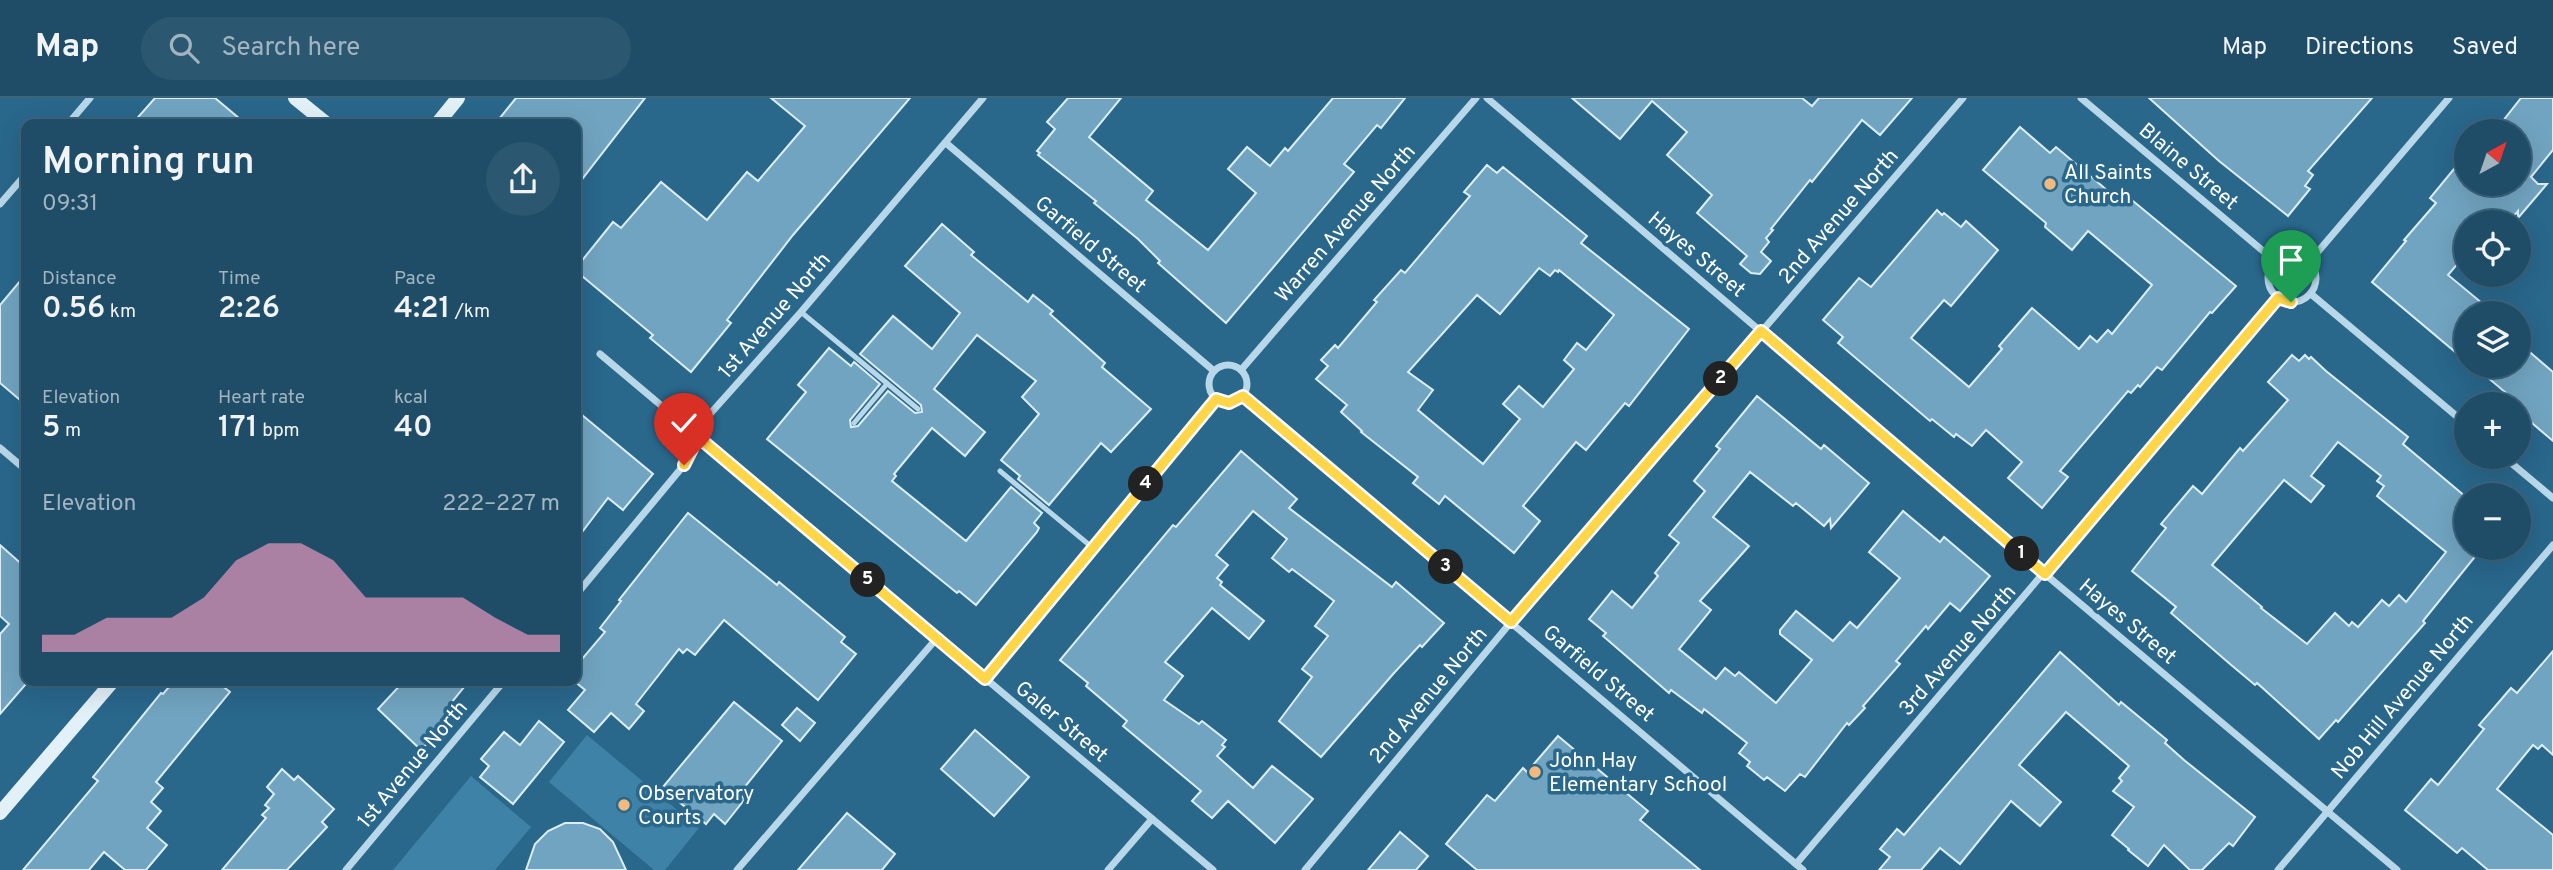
<!DOCTYPE html>
<html lang="en">
<head>
<meta charset="utf-8">
<style>
	body { margin:0; font-family:Overpass,sans-serif; background:#2c5771; color:#f1f3f6; height:100vh; display:flex; flex-direction:column; font-size:26px; white-space:nowrap }
	* { box-sizing:border-box; margin:0 }
	p { font-size:23px; color:#a1b4c0 }
	.icon { flex:none; width:38px; height:38px; fill:none; stroke:currentColor; stroke-width:2; stroke-linecap:round; stroke-linejoin:round }
	.map { position:relative; flex:1; overflow:hidden }
	.sheet { position:absolute; left:21px; top:21px; width:560px; height:567px; display:flex; flex-direction:column; background:#1f4d68; border-radius:14px; box-shadow:0 7px 28px #0002,0 0 0 2px #3c647c }
	.sheet>* { flex:none }
	.needle { width:46px; rotate:40deg }
	.buttons { position:absolute; left:2454px; top:21px; display:grid; gap:14px }
	.buttons a { display:grid; place-items:center; width:77px; height:77px; border-radius:50%; background:#1f4d68; box-shadow:0 7px 28px #0002,0 0 0 2px #3c647c; font-size:35px }
	.pin { position:absolute; display:grid; place-items:center; width:60px; height:60px; color:#fff; margin:-72px -30px; border-radius:50% 50% 50% 0; rotate:-45deg; box-shadow:0 0 7px #0007 }
	.pin .icon { rotate:45deg }
	.km { position:absolute; width:35px; height:35px; margin:-18px; border-radius:50%; background:#222; color:#fff; font-size:19px; line-height:35px; text-align:center }
	.round { display:grid; place-items:center; flex:none; width:74px; height:74px; border-radius:37px; background:#2c5771 }
	.overview { display:flex; align-items:center; justify-content:space-between; height:119px; padding:0 21px }
	h1 { font-size:38px; font-weight:600; line-height:52px }
	.figures { display:grid; grid-template-columns:repeat(3,1fr); gap:10px; height:119px; padding:7px 21px }
	.figures div { display:grid; align-content:center }
	.figures b { font-size:30px; font-weight:600 }
	.figures small { font-size:19px; font-weight:400 }
	.figures p { font-size:19px }
	.chart { height:196px; padding:14px 21px }
	.chart p { display:flex; justify-content:space-between }
	.chart svg { width:100%; height:126px; margin-top:7px; fill:#e797bd; opacity:.7 }
	header { display:flex; align-items:center; gap:42px; box-sizing:border-box; height:98px; padding:0 35px; background:#1f4d68; border-bottom:2px solid #3c647c }
	header strong { font-size:33px }
	nav { display:flex; gap:38px; margin-inline-start:auto; font-size:24px }
	.search { width:490px; height:63px; background:#2c5771; display:flex; align-items:center; gap:18px; box-sizing:border-box; padding:0 24px; border-radius:38px; color:#a1b4c0; font-size:26px }
	.map>svg:first-child { display:block }
	.green { fill:#3e82a7 }
	.building { fill:#71a4c0; stroke:#dceef7; stroke-width:2; fill-rule:evenodd }
	.lines { fill:none; stroke-linecap:round; stroke-linejoin:round }
	.lane { stroke:#b8d8e9; stroke-width:5 }
	.street { stroke:#b8d8e9; stroke-width:7 }
	.secondary { stroke:#e2f0f8; stroke-width:14 }
	.route-casing { stroke:#fff; stroke-width:14 }
	.route { stroke:#ffd54a; stroke-width:9 }
	.poi-dot { fill:#f1b97e; stroke:#29678b; stroke-width:2.5 }
	.labels { text-anchor:middle; stroke-width:7; stroke-linejoin:round; paint-order:stroke }
	.street-label { font-size:21px; fill:#fff; stroke:#29678b }
	.poi-label { font-size:21px; fill:#fff; stroke:#29678b; text-anchor:start }
</style>
</head>
<body>
<header>
<strong>Map</strong>
<div class="search"><svg class="icon" aria-label="search" viewBox="0 0 24 24"><circle cx="10" cy="10" r="6"/><path d="M15 15l6 6"/></svg>Search here</div>
<nav><a>Map</a><a>Directions</a><a>Saved</a></nav>
</header>
<div class="map">
<svg width="2553" height="772" viewBox="0 0 2553 772">
	<rect width="100%" height="100%" fill="#29678b"/>
	<g class="green">
		<path d="M587 637 699 730 665 772H654L549 684Z"/>
		<path d="M471 678 531 729 495 772H393Z"/>
	</g>
	<g class="building">
		<path d="M155 0H215L246 26H132Z"/>
		<path d="M516 0H645L576 89V26H495Z"/>
		<path d="M771 0H910L793 137 727 222 731 225 691 274 650 240 653 237 576 173V170L613 124 621 130 661 84 707 122 747 74 758 83 805 28Z"/>
		<path d="M1068 0H1121L1089 39 1153 93 1146 102 1208 152 1256 95 1228 71 1247 49 1270 68 1285 50 1288 53 1333 0H1405L1381 30 1377 27 1344 66 1354 74 1226 225 1158 165 1160 163 1138 141 1094 105 1096 103 1038 57 1040 55 1037 53 1055 31 1047 24Z"/>
		<path d="M1572 0H1802L1812 8 1819 0H1912L1880 37 1862 22 1812 84 1810 82 1771 131 1773 132 1766 140 1769 144 1761 154 1771 163 1760 176 1751 175 1740 166 1747 158 1697 115 1712 97 1667 57 1687 34 1652 3 1620 41Z"/>
		<path d="M2149 0H2372L2308 73 2313 77 2305 88 2310 91 2288 118 2219 63Z"/>
		<path d="M2521 0H2553V52L2531 79 2538 86H2547L2518 120V113L2509 124H2466V156L2448 177 2494 215H2466V263L2372 184 2406 143 2404 142 2436 105 2430 100 2454 71 2466 81V86H2518V33H2495Z"/>
		<path d="M2020 29 2050 55 2056 49 2121 104 2127 98 2236 188 2212 215 2210 214 2162 272 2157 269 2140 289 2138 287 2131 295 2128 293 2060 373 2068 379 2042 410 2008 380 2022 364 1986 332 1972 348 1956 336 1954 339 1932 321 1930 323 1838 245 1843 239 1823 222 1859 180 1871 189 1937 112 1942 117 1944 115 1961 129 1966 123 1998 152 1951 208 1944 202 1911 240 1969 289 2002 251 1999 248 2032 210 2079 251 2090 238 2097 244 2108 232 2112 236 2152 187 2088 133 2072 152 2045 129 2046 125 1983 72Z"/>
		<path d="M1487 67 1497 75 1503 69 1587 138 1581 145 1689 231 1629 308 1625 305 1586 352 1576 344 1523 408 1540 423 1514 455 1445 398 1439 406 1413 385 1418 379 1361 334 1362 333 1341 314 1347 307 1316 281 1328 268 1321 262 1335 247 1338 250 1377 204 1374 202 1401 172 1405 175 1470 98 1464 94ZM1539 170 1550 178 1555 172 1558 174 1559 172 1614 217 1586 252 1577 245 1564 262 1574 271 1543 309 1519 288 1503 306 1520 321 1483 366 1418 312 1433 292 1408 274 1477 197 1500 216Z"/>
		<path d="M942 126 974 154 971 157 1028 204 1033 197 1053 213 1050 216 1105 265 1102 269 1151 311 1111 354 1101 345 1049 407 1018 381 1020 378 1001 362 1039 316 1022 299 1036 283 977 237 934 291 985 334 965 358 932 330 894 376 896 378 892 383 966 443 1011 389 1042 415 1034 425 1039 430 1037 434 976 507 959 493 957 495 767 341 806 294 798 287 829 250 851 268 854 264 880 286 850 322 851 329 858 328 888 293 915 315 922 314 921 307 860 256 893 218 932 251 960 215 905 168Z"/>
		<path d="M26 176V307L0 285V207Z"/>
		<path d="M2518 244 2553 274V343L2518 313V305L2474 268H2518Z"/>
		<path d="M2292 257 2299 263 2305 257 2309 261 2311 259 2326 273 2408 339 2403 346 2466 399V450H2482L2423 523 2425 525 2338 624 2336 622 2319 641 2257 585 2255 587 2230 566 2171 515 2176 509 2132 473 2166 430 2161 426 2193 388 2202 396 2240 350 2243 353 2288 302 2268 284ZM2338 344 2381 378 2377 383 2384 388 2377 398 2446 454 2406 504 2399 497 2389 508 2382 502 2358 529 2352 524 2349 528 2335 515 2307 546 2261 510 2262 509 2212 467 2284 382 2311 404 2324 388 2311 378Z"/>
		<path d="M1757 298 1821 351 1824 347 1869 385 1831 430 1830 421 1824 428 1796 405 1793 408 1750 374 1713 419 1749 448 1700 503 1711 512 1679 551 1716 581 1725 570 1735 578 1739 574 1776 605 1812 562 1780 536V532L1796 513 1833 543 1850 524 1857 530 1900 480 1869 454 1903 413 1940 444 1944 439 1990 478 1960 513 1950 505 1928 531 1926 528 1896 563 1900 566 1863 608 1865 610 1849 627 1847 625 1805 679 1800 676 1785 693 1767 679 1764 682 1747 668 1750 664 1739 655 1747 645 1704 611 1702 615 1671 592 1669 595 1603 538 1606 535 1589 521 1612 493 1632 510 1658 478 1655 475 1679 445 1669 437 1705 393 1694 383 1720 351 1716 348Z"/>
		<path d="M576 312 653 376 623 412 608 400 576 442Z"/>
		<path d="M1241 353 1297 401 1289 410 1392 489 1396 484 1444 525 1422 549 1420 547 1394 575 1321 659 1279 623 1312 579 1302 571 1328 538 1315 528 1334 503 1300 477 1292 471 1289 474 1272 460 1287 441 1253 413 1216 457 1228 467 1217 480 1222 484 1220 487 1264 523 1249 541 1212 510 1165 564 1183 578 1164 602 1199 626 1202 623 1226 642 1222 647 1225 649 1217 658 1253 690 1272 668 1313 701 1275 745 1228 703 1212 720 1192 703 1201 693 1123 628 1127 623 1086 588 1088 585 1060 562 1173 427 1176 429Z"/>
		<path d="M688 415 777 487 779 484 845 539 841 544 856 556 818 602 724 522 695 557 687 551 683 555 679 551 636 606 644 613 629 631 611 615 594 634 568 612 585 592 574 583H576V568L605 534 600 530 621 503 619 502Z"/>
		<path d="M0 447 26 470V586L0 616V536L9 526 0 518Z"/>
		<path d="M2553 553V657L2542 647 2538 651 2533 647 2497 691 2553 737V772H2488L2462 750 2457 755 2405 712 2431 681 2438 687 2484 631 2479 627 2511 590 2517 595Z"/>
		<path d="M2060 554 2119 607 2121 604 2167 642 2165 645 2184 662 2255 719 2233 748 2229 745 2202 772H2190L2164 747 2148 768 2128 752 2129 751 2112 737 2134 709 2113 693 2122 683 2119 680 2129 668 2066 614 2019 667 2061 704 2040 728 2011 703 1960 766 1940 750 1921 772H1879L1890 759 1880 751 1897 731 1904 737Z"/>
		<path d="M174 583H216L230 594 156 684 163 690 151 704 161 713 147 730 167 747 146 772H125L104 754 89 772H23L98 683 93 679 161 595 163 596Z"/>
		<path d="M404 583H469L447 610 453 619 421 652 378 611Z"/>
		<path d="M734 604 782 643 739 696 745 701 725 726 714 716 706 726 662 690Z"/>
		<path d="M797 610 815 625 800 643 782 627Z"/>
		<path d="M539 623 564 644 513 706 480 679 489 668 481 661 504 634 520 647Z"/>
		<path d="M975 632 1029 679 994 718 941 671Z"/>
		<path d="M1558 638 1648 713 1640 722 1700 772H1477L1446 746 1487 697 1495 703 1523 670 1527 674Z"/>
		<path d="M282 671 294 682 298 678 334 711 322 724 327 729 287 772H222L266 720 262 717 269 710 265 707 274 696 267 689Z"/>
		<path d="M847 715 895 756 882 772H798Z"/>
		<path d="M565 725H583L600 731 613 744 626 772H526L535 746 548 733Z"/>
		<path d="M1400 734 1428 758 1416 772H1368Z"/>
	</g>
	<g class="lines">
		<g class="lane">
			<path d="M801 214 918 311"/>
			<path d="M854 325 886 287"/>
			<path d="M1000 373 1093 450"/>
		</g>
		<g class="street">
			<path d="M1487 0 2045 476 2397 772"/>
			<path d="M2081 0 2275 163"/>
			<path d="M68 26 90 0"/>
			<path d="M946 45 1214 273"/>
			<path d="M0 106 26 76"/>
			<circle cx="2292" cy="180" r="24"/>
			<path d="M2310 163 2449 0"/>
			<path d="M2311 196 2466 326"/>
			<path d="M600 256 1213 772"/>
			<circle cx="1228" cy="286" r="19"/>
			<path d="M1241 272 1476 0"/>
			<path d="M1243 298 1803 772"/>
			<path d="M0 350 26 372"/>
			<path d="M2504 359 2553 400"/>
			<path d="M576 497 684 367 710 316 801 214 983 0"/>
			<path d="M985 581 1216 301"/>
			<path d="M1796 766 2278 199"/>
			<path d="M346 772 504 583"/>
			<path d="M737 772 937 540"/>
			<path d="M1108 772 1152 721"/>
			<path d="M1305 772 1511 524 1963 0"/>
			<path d="M2278 772 2553 447"/>
		</g>
		<g class="secondary">
			<path d="M295 0 327 26"/>
			<path d="M437 26 458 0"/>
			<path d="M0 715 113 583"/>
		</g>
	</g>
	<g class="lines">
		<defs>
			<path id="route" d="M684 367 698 339 985 581 1216 301 1229 305 1243 298 1511 524 1761 233 2045 476 2278 200 2291 204"/>
		</defs>
		<use href="#route" class="route-casing"/>
		<use href="#route" class="route"/>
	</g>
	<g class="poi-dot">
		<circle cx="2050" cy="86" r="7"/>
		<circle cx="1535" cy="674" r="7"/>
		<circle cx="624" cy="707" r="7"/>
	</g>
	<g class="labels">
		<g class="street-label">
			<text transform="translate(2189 68) rotate(40)" y="7">Blaine Street</text>
			<text transform="translate(1838 118) rotate(-49)" y="7">2nd Avenue North</text>
			<text transform="translate(1345 125) rotate(-49)" y="7">Warren Avenue North</text>
			<text transform="translate(1091 146) rotate(40)" y="7">Garfield Street</text>
			<text transform="translate(1697 156) rotate(40)" y="7">Hayes Street</text>
			<text transform="translate(774 217) rotate(-49)" y="7">1st Avenue North</text>
			<text transform="translate(2128 523) rotate(40)" y="7">Hayes Street</text>
			<text transform="translate(1957 552) rotate(-49)" y="7">3rd Avenue North</text>
			<text transform="translate(1599 575) rotate(40)" y="7">Garfield Street</text>
			<text transform="translate(1428 597) rotate(-50)" y="7">2nd Avenue North</text>
			<text transform="translate(2402 598) rotate(-50)" y="7">Nob Hill Avenue North</text>
			<text transform="translate(1062 623) rotate(40)" y="7">Galer Street</text>
			<text transform="translate(412 666) rotate(-50)" y="7">1st Avenue North</text>
		</g>
		<g class="poi-label">
			<text x="2064" y="81">All Saints<tspan x="2064" dy="24">Church</tspan></text>
			<text x="1549" y="669">John Hay<tspan x="1549" dy="24">Elementary School</tspan></text>
			<text x="638" y="702">Observatory<tspan x="638" dy="24">Courts</tspan></text>
		</g>
	</g>
</svg>
<div class="buttons">
<a><svg class="needle" viewBox="-14 -14 28 28"><path d="M0-13l5 13h-10z" fill="#e53935"/><path d="M0 13l5-13h-10z" fill="#a1b4c0"/></svg></a>
<a><svg class="icon" aria-label="locate" viewBox="0 0 24 24"><circle cx="12" cy="12" r="6"/><path d="M12 2v4M12 18v4M2 12h4M18 12h4"/></svg></a>
<a><svg class="icon" aria-label="layers" viewBox="0 0 24 24"><path d="M12 4l9 5-9 5-9-5zM3 14l9 5 9-5"/></svg></a>
<a>+</a>
<a>−</a>
</div>
<div class="pin" style="left:2291px;top:204px;background:#1e9e55"><svg class="icon" aria-label="arrive" viewBox="0 0 24 24"><path d="M6 21V4h12l-3 4 3 4H6"/></svg></div>
<div class="pin" style="left:684px;top:367px;background:#d93025"><svg class="icon" aria-label="check" viewBox="0 0 24 24"><path d="M5 12l5 5 9-10"/></svg></div>
<b class="km" style="left:2022px;top:456px">1</b>
<b class="km" style="left:1721px;top:281px">2</b>
<b class="km" style="left:1446px;top:469px">3</b>
<b class="km" style="left:1146px;top:386px">4</b>
<b class="km" style="left:868px;top:482px">5</b>
<section class="sheet">
<div class="overview"><div><h1>Morning run</h1><p>09:31</p></div><a class="round"><svg class="icon" aria-label="share" viewBox="0 0 24 24"><path d="M12 15V3M7 8l5-5 5 5M5 13v7h14v-7"/></svg></a></div>
<div class="figures">
<div><p>Distance</p><b>0.56<small> km</small></b></div>
<div><p>Time</p><b>2:26</b></div>
<div><p>Pace</p><b>4:21<small> /km</small></b></div>
</div>
<div class="figures">
<div><p>Elevation</p><b>5<small> m</small></b></div>
<div><p>Heart rate</p><b>171<small> bpm</small></b></div>
<div><p>kcal</p><b>40</b></div>
</div>
<div class="chart"><p><span>Elevation</span>222–227 m</p>
<svg viewBox="0 0 160 44" preserveAspectRatio="none"><path d="M0 44V38L10 38L20 32L30 32L40 32L50 25L60 12L70 6L80 6L90 12L100 25L110 25L120 25L130 25L140 32L150 38L160 38V44z"/></svg>
</div>
</section>
</div>
</body>
</html>
